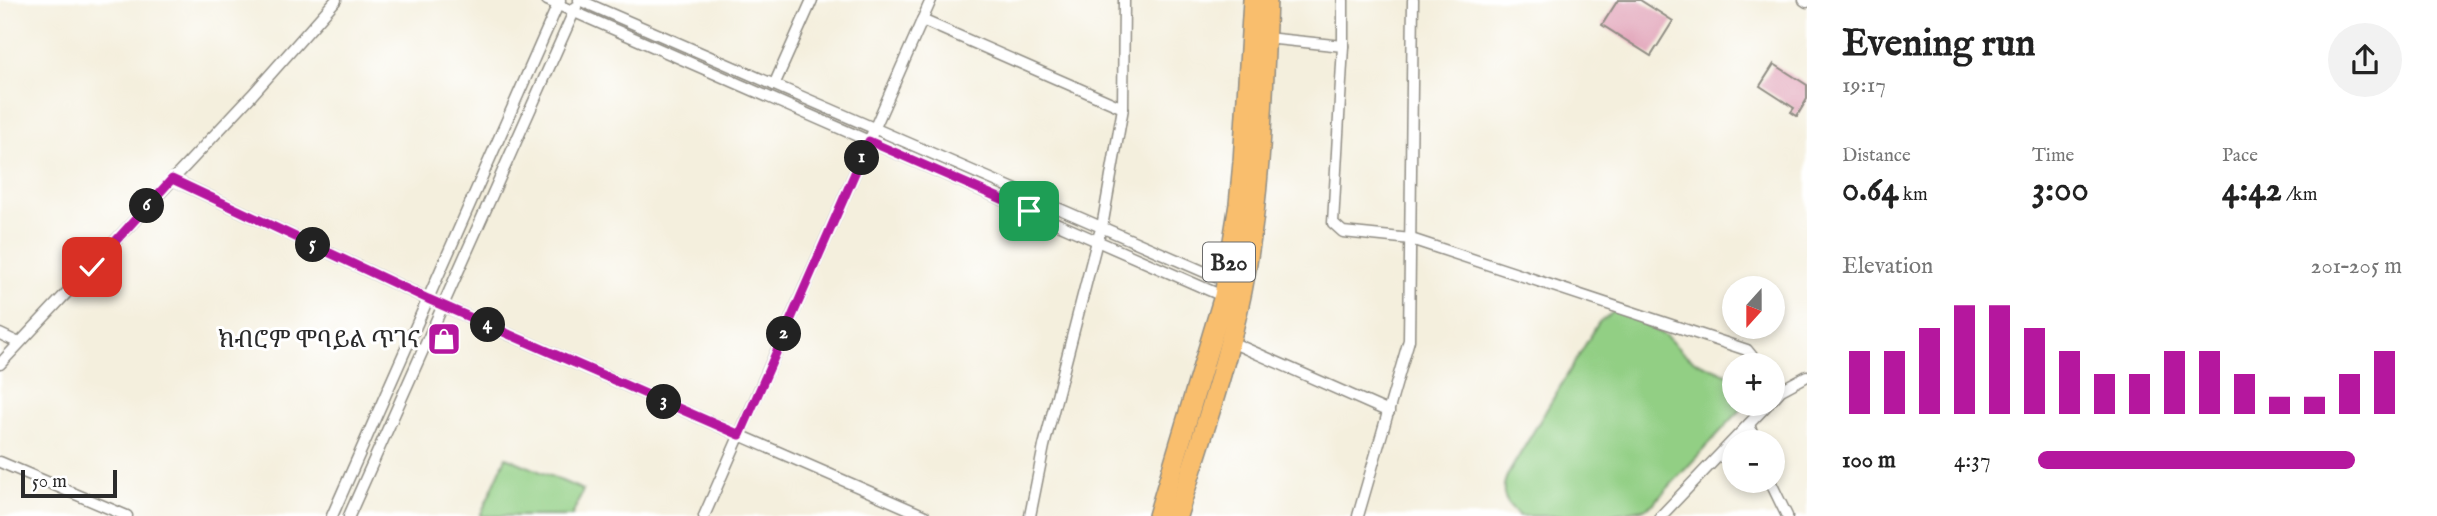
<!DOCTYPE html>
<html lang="en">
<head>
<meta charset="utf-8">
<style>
	body { margin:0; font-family:"IM FELL English","Noto Serif Ethiopic",serif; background:#f2f2f2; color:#222; height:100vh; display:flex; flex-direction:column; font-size:26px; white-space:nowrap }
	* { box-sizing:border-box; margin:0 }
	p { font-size:23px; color:#767676 }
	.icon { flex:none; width:38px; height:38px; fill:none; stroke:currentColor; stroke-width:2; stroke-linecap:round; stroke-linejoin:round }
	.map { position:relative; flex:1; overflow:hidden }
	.drawer { display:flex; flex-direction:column; background:#fff; width:630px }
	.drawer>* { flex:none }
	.needle { width:46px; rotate:201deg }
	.tools { position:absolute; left:1722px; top:276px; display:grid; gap:14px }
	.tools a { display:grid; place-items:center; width:63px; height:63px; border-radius:50%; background:#fff; box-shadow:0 4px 10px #0003; font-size:35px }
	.scale { position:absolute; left:21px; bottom:18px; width:96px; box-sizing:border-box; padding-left:7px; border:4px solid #2b2b2b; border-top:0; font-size:19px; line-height:24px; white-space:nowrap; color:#2b2b2b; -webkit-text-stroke:5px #fff; paint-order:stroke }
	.pin { position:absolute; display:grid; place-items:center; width:60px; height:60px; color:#fff; margin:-30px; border-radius:14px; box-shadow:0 4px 10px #0006 }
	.km { position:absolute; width:35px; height:35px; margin:-18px; border-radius:50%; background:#222; color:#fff; font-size:19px; line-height:35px; text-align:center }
	.round { display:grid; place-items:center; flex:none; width:74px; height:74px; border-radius:37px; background:#f2f2f2 }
	.head { display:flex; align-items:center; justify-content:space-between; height:119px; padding:0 35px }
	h1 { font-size:38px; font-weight:800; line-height:52px }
	.metrics { display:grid; grid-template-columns:repeat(3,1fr); gap:10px; height:119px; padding:7px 35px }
	.metrics div { display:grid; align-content:center }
	.metrics b { font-size:35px; font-weight:800 }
	.metrics small { font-size:19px; font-weight:400 }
	.metrics p { font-size:19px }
	.chart { height:196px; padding:14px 35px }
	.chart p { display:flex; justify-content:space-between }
	.chart svg { width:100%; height:126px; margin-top:7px; stroke:#b5179e; stroke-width:6 }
	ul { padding:0 35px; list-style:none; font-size:23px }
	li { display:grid; grid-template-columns:112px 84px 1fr; align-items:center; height:52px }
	li i { height:18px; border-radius:9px; background:#b5179e }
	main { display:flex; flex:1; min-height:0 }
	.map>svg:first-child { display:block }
	.green { fill:#92cf84; stroke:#5e7d58; stroke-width:2 }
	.building { fill:#e3a8bc }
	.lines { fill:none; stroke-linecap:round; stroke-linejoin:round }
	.street-casing { stroke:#908d84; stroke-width:13 }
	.highway-casing { stroke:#908d84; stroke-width:22 }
	.street { stroke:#fff; stroke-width:10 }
	.highway { stroke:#f9be6d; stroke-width:19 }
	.route-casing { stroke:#fff; stroke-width:14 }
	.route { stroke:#b5179e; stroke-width:9 }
	.labels { text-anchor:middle; stroke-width:6; stroke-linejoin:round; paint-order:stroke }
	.shield { fill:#fff; stroke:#6b6b6b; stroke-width:2 }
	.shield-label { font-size:23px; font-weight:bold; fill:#2b2b2b }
	.poi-label { font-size:24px; fill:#2b2b2b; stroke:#fff; text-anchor:end }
</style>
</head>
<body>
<main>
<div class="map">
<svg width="1807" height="516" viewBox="0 0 1807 516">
	<rect width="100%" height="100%" fill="#fff"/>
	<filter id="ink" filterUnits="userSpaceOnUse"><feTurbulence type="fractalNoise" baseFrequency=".0143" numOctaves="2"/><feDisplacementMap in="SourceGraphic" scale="14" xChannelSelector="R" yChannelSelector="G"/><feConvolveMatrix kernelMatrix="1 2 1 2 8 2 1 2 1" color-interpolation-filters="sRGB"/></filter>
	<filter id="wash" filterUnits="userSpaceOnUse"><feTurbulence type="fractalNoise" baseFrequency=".00686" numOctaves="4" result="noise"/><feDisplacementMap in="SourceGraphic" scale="28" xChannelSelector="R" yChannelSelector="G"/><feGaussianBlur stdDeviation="1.57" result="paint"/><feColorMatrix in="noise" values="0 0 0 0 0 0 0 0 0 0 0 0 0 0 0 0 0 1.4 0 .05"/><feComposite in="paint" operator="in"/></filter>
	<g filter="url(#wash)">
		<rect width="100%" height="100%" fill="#f4efdd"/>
		<g class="green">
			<path d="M1615 311 1624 313 1666 336 1683 353 1695 361 1734 377V404H1746L1653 504 1644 509 1603 516H1519C1506 503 1499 494 1507 476L1594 330 1599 322Z"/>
			<path d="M506 457 583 490 572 516H480Z"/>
		</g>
		<g id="blocks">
			<g class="building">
				<path d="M1618 0H1640L1673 21 1651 56 1602 25Z"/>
				<path d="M1774 64 1807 85V99L1797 116 1791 112 1794 108 1760 86Z"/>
			</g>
		</g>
	</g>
	<g filter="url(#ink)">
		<use href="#blocks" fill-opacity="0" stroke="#908d84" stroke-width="2"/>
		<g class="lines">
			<defs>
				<g id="street">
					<path d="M547 0 1227 298"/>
					<path d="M579 0 1230 283"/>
					<path d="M1343 0V46L1333 223 1343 232 1411 239 1747 350 1760 366"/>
					<path d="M1804 0 1807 2"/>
					<path d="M922 20 1123 108"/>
					<path d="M1266 38 1343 46"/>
					<path d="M774 85 812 0"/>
					<path d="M172 179 428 299 925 516"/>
					<path d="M0 334 19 343"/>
					<path d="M1231 342 1389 412"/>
					<path d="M0 364 252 95 336 0"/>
					<path d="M1773 399 1781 390 1807 376"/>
					<path d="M1749 424 1755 443"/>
					<path d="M0 462 127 516"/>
					<path d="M1770 481 1787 516"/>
					<path d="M332 516 560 0"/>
					<path d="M349 516 576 7"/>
					<path d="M704 516 931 0"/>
					<path d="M1030 516 1044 446 1097 241 1102 227 1123 108 1124 0"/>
					<path d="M1358 516 1409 340 1413 0"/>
					<path d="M1661 516 1768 404"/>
				</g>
				<g id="highway">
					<path d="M1158 516 1224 296 1239 204 1243 162 1253 0"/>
					<path d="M1177 516C1200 442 1226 368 1242 291 1261 196 1263 97 1267 0"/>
				</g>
			</defs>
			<use href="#street" class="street-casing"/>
			<use href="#highway" class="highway-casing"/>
			<use href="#street" class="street"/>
			<use href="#highway" class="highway"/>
		</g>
	</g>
	<g class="lines" filter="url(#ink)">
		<defs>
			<path id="route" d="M92 267 172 179 428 299 740 435 869 141 1029 211"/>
		</defs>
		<use href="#route" class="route-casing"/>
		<use href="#route" class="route"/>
	</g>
	<defs>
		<symbol id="shop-square" viewBox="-11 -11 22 22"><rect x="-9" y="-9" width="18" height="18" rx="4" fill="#b5179e" stroke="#fff"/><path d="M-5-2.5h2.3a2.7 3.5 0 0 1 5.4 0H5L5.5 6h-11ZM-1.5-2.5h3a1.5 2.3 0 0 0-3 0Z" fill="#fff"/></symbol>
	</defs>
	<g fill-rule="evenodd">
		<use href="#shop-square" x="425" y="320" width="38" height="38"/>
	</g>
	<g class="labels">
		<rect class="shield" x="1203" y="242.5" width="52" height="39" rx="5"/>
		<g class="shield-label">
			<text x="1229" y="270">B20</text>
		</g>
		<g class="poi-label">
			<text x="420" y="347">ክብሮም ሞባይል ጥገና</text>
		</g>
	</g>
</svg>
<div class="tools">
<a><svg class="needle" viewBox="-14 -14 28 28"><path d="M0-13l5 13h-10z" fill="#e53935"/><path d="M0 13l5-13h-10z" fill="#767676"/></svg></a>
<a>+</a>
<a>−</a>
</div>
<div class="scale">50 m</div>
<div class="pin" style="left:1029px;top:211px;background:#1e9e55"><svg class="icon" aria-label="arrive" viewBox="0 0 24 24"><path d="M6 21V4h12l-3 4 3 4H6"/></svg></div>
<div class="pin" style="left:92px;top:267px;background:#d93025"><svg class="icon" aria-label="check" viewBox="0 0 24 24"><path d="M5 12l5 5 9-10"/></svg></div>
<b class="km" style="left:862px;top:158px">1</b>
<b class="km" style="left:784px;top:334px">2</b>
<b class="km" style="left:664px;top:402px">3</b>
<b class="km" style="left:488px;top:325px">4</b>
<b class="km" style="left:313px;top:245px">5</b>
<b class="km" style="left:147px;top:206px">6</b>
</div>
<section class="drawer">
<div class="head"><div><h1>Evening run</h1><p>19:17</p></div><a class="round"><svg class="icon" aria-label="share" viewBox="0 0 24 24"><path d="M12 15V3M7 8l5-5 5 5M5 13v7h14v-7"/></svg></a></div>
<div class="metrics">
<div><p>Distance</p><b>0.64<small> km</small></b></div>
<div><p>Time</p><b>3:00</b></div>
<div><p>Pace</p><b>4:42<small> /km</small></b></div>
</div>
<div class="chart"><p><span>Elevation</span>201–205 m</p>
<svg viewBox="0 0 160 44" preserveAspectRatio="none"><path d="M5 44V22M15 44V22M25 44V14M35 44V6M45 44V6M55 44V14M65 44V22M75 44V30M85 44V30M95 44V22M105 44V22M115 44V30M125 44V38M135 44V38M145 44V30M155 44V22"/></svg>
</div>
<ul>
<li><b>100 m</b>4:37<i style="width:87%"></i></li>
</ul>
</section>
</main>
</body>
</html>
